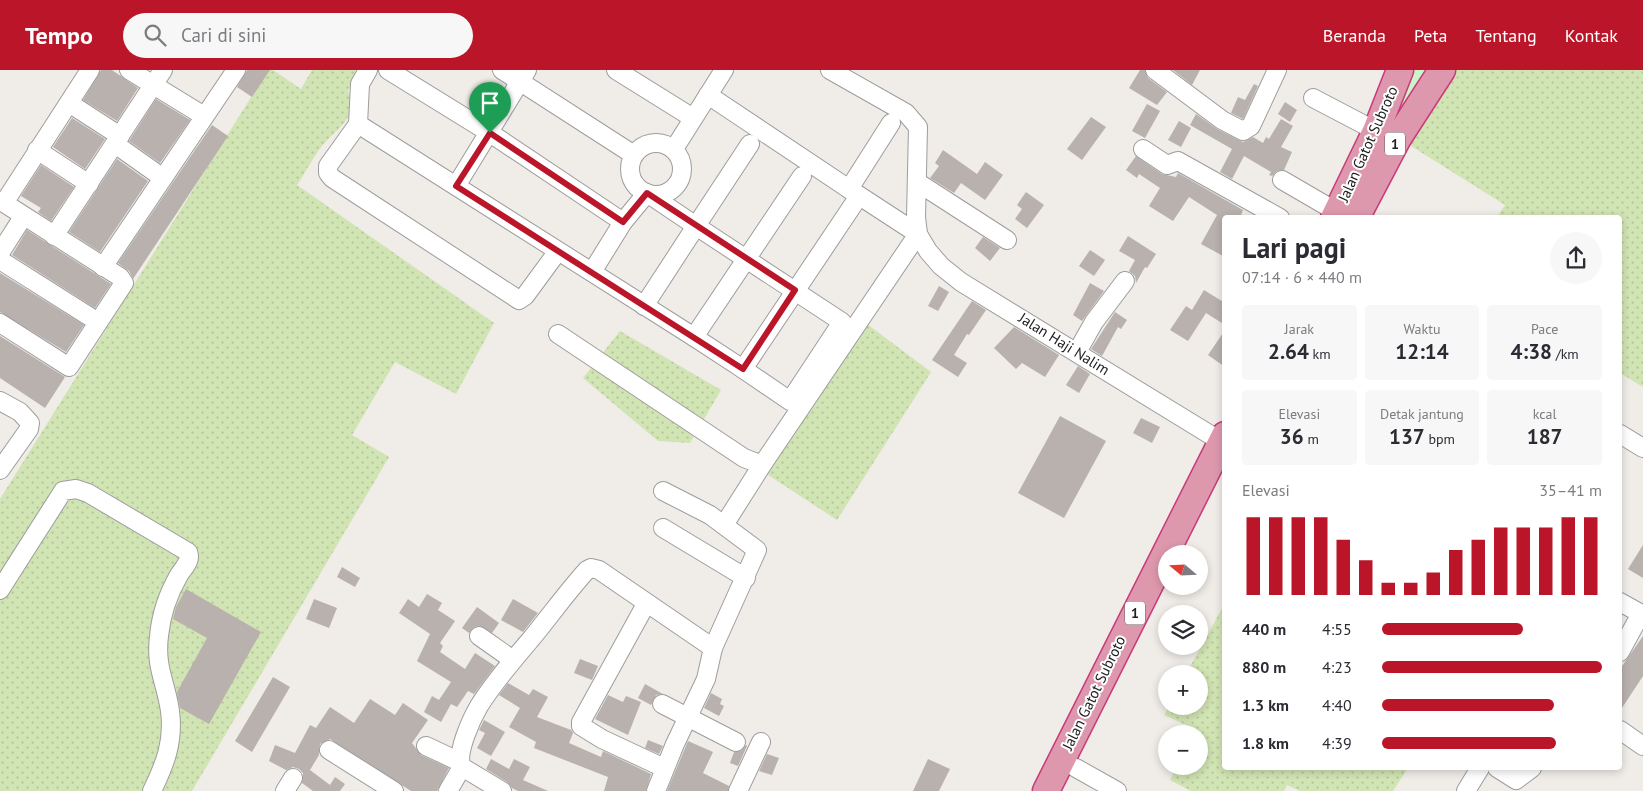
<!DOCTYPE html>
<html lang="id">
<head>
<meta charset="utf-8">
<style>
	body { margin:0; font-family:"PT Sans",sans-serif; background:#f7f7f7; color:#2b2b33; height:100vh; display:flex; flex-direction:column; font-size:19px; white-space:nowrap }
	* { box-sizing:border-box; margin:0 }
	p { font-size:16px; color:#7c7c81 }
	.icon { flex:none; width:28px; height:28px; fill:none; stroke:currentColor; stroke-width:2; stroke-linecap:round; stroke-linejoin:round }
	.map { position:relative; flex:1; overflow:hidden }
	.details { position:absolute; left:1222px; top:145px; width:400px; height:555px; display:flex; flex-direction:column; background:#fff; border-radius:5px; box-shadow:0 2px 8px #0003 }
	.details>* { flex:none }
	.needle { width:32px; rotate:289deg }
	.controls { position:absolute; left:1158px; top:475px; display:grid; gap:10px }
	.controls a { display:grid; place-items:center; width:50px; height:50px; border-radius:50%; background:#fff; box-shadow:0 2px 8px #0003; font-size:25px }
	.pin { position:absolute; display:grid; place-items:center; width:42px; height:42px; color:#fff; margin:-51px -21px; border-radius:50% 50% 50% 0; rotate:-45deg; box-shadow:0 0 5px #0007 }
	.pin .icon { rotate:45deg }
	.round { display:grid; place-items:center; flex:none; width:52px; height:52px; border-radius:26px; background:#f7f7f7 }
	.overview { display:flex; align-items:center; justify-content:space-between; height:85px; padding:0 20px }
	h1 { font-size:28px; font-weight:800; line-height:38px }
	.stats { display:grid; grid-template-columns:repeat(3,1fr); gap:8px; height:85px; padding:5px 20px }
	.stats div { display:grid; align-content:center; border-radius:5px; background:#f7f7f7; text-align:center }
	.stats b { font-size:21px; font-weight:800 }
	.stats small { font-size:14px; font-weight:400 }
	.stats p { font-size:14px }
	.chart { height:140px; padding:10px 20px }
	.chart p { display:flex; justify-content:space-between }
	.chart svg { width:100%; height:90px; margin-top:5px; stroke:#bb1529; stroke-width:6 }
	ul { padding:0 20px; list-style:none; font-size:16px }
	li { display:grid; grid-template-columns:80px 60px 1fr; align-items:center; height:38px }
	li i { height:12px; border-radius:6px; background:#bb1529 }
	header { display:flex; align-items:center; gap:30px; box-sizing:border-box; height:70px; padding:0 25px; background:#bb1529; color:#fff }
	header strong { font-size:24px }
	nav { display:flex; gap:28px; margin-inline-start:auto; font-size:18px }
	.search { width:350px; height:45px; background:#f7f7f7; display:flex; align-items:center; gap:12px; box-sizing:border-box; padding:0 18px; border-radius:28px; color:#7c7c81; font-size:19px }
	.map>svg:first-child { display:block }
	.grass { fill:url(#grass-dots) }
	.park { fill:#ccf4ca }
	.building { fill:#b9b1ad }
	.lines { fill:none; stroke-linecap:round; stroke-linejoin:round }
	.minor-casing { stroke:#9d9d9d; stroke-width:20 }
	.highway-casing { stroke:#c9397c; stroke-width:29 }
	.minor { stroke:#fff; stroke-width:18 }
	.highway { stroke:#de98ad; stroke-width:26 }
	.route-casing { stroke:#fff; stroke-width:10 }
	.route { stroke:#bb1529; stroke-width:6 }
	.labels { text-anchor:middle; stroke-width:4; stroke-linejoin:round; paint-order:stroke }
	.shield { fill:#fff; stroke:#636363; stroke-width:1 }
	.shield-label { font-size:14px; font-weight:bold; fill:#202020 }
	.street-label { font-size:15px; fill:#202020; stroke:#fff }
</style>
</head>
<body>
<header>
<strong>Tempo</strong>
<div class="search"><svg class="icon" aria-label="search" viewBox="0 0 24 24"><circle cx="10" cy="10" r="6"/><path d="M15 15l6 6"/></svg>Cari di sini</div>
<nav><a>Beranda</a><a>Peta</a><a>Tentang</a><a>Kontak</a></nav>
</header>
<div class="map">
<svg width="1643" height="721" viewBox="0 0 1643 721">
	<defs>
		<pattern id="grass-dots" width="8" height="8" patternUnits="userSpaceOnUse" patternTransform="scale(1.25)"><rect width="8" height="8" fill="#d1e4b3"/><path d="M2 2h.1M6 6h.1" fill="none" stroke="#b3c39a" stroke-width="1.8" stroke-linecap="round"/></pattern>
	</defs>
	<rect width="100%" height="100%" fill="#f0ece7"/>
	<g class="grass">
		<path d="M268 0H273L301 19 312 0H356L348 21C359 49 337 57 322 76 313 87 306 102 297 115L494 253 456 324 395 292 352 365 389 387 192 721H0V429Z"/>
		<path d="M1453 0H1643V317L1620 303V148L1497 147 1505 135 1408 74Z"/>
		<path d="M859 248 931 302 837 450 765 403Z"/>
		<path d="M620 261 721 320 690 373 658 371 583 308Z"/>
		<path d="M1225 533V698H1408L1393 721H1300L1287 715 1284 721H1191L1170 710 1177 696H1199V664H1193L1195 659 1164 645 1169 636H1199V604H1186Z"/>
	</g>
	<path class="park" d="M1412 0H1425L1393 54 1389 53Z"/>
	<g class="building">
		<path d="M101 0H112L138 18 117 51 83 30Z"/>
		<path d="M247 0H270L252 27 237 17Z"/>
		<path d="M1140 0H1145L1148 8 1167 22 1157 35 1129 18Z"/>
		<path d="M1173 0H1200L1192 15Z"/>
		<path d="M1254 14 1258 16 1243 49 1231 43 1238 27 1245 30Z"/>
		<path d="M156 29 190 50 160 93 129 71Z"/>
		<path d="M1285 32 1297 40 1290 52 1278 44Z"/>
		<path d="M1147 34 1160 41 1145 68 1132 61Z"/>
		<path d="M1196 44 1217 59 1243 72 1253 67 1263 73 1266 67 1269 69 1281 49 1293 56 1281 77 1292 82 1284 100 1277 101 1272 106 1269 105 1271 102 1244 86 1232 109 1220 102 1232 79 1190 55Z"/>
		<path d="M1091 47 1106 57 1082 90 1067 79Z"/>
		<path d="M72 48 105 69 85 99 53 77Z"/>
		<path d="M1179 51 1191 58 1181 77 1168 70Z"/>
		<path d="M212 55 228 66 133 209 129 201 118 193Z"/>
		<path d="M943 80 977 104 985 92 1003 105 985 130 961 113 954 123 930 108 939 96 935 93Z"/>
		<path d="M1136 86 1162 104 1176 107 1178 103 1243 140 1240 148H1225V187L1201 174 1217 145 1189 127 1173 151 1149 136 1160 118 1139 104 1137 108 1126 100Z"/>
		<path d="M117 89 148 111 100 182 69 162Z"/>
		<path d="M41 95 74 117 51 151 38 142 41 138 21 126Z"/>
		<path d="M1026 122 1044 135 1027 158 1015 149 1022 139 1017 135Z"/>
		<path d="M27 160 111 214 95 238 12 185Z"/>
		<path d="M1128 166 1156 184 1147 198 1145 197 1136 213 1135 206 1129 201 1135 190 1119 181Z"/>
		<path d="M983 167 1000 178 990 191 975 178Z"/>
		<path d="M1090 180 1105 190 1094 206 1079 196Z"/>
		<path d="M0 203 84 255 66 282 0 242Z"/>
		<path d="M1090 213 1104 221 1082 251 1073 245Z"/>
		<path d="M939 216 949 222 938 241 928 236Z"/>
		<path d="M1204 220 1225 233V255L1206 243 1188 271 1170 260 1186 236 1192 240Z"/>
		<path d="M972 231 986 240 969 265 967 264 954 285 967 293 958 307 932 290Z"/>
		<path d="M1115 242 1127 250 1121 259 1118 257 1102 286 1091 279Z"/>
		<path d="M1014 257 1059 285 1045 307 1022 293 1016 299 994 278Z"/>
		<path d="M1225 260V297L1208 285Z"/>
		<path d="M0 266 65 307 45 338 0 308Z"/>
		<path d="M1078 296 1090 304 1079 323 1066 315Z"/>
		<path d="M1060 346 1106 371 1064 448 1018 423Z"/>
		<path d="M1141 348 1160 357 1152 373 1133 363Z"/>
		<path d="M1643 475V508L1628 499Z"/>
		<path d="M342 497 360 508 355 517 337 507Z"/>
		<path d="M186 519 261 562 209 654 180 638 177 622 207 568 173 549 176 537Z"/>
		<path d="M427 524 442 533 438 540 455 551 440 573 443 576 440 582 465 599 475 583 495 596 474 624 468 621 457 637 451 634 441 652 424 642 432 626 439 630 451 612 417 591 430 564 399 543 408 529 419 537Z"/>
		<path d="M314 529 337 538 329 558 306 549Z"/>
		<path d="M513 529 538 543 523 562 501 550Z"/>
		<path d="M477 537 499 553 492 563 480 556 474 557 469 563 462 558Z"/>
		<path d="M1643 566V606L1620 641V599Z"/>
		<path d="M580 589 598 596 592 610 574 603Z"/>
		<path d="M273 607 290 617 252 682 235 671Z"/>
		<path d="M508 613 529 625 533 619 548 627 537 647 571 660 573 663 569 673 601 687 603 681 651 704 646 721H604L608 707 534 678 536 672 509 657 520 638 499 625Z"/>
		<path d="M645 614 663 624 656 625 651 635 638 628Z"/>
		<path d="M711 623 722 629 720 634 724 636 719 646 704 638Z"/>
		<path d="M608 625 623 632 626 626 641 632 628 665 595 649Z"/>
		<path d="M370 629 395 645 403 633 428 650 412 673 421 685 449 698 437 721H411L330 669 320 674 319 685 310 700 330 715 335 707 345 714 340 721H313L302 713 303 703 299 699 293 697 286 700 269 691 275 675 295 683 310 655 316 658 330 637 354 653Z"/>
		<path d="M484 650 505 662 491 686 477 678 485 663 479 660Z"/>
		<path d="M648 670 663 676 659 684 645 678Z"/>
		<path d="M688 671 713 682 703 703 729 716 728 721H667Z"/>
		<path d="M746 675 747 676 738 696 730 693 734 682 741 681Z"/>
		<path d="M767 684 779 688 772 705 759 701Z"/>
		<path d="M491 689 509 699 514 689 530 697 523 710 548 721H518L512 718 507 712 486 699Z"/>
		<path d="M928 689 950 699 939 721H913Z"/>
	</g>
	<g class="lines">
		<defs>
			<g id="minor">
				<path d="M129 0 204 46"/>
				<path d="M388 0 490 63 623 152"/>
				<path d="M502 0 634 85"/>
				<path d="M616 0 693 48"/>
				<path d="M1155 0 1222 50 1243 61 1251 56 1277 0"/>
				<path d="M708 25 849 119"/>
				<path d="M1313 28 1376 61"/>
				<path d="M69 33 120 66"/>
				<path d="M891 53 849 119 918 164 928 181 941 196 961 212 1222 372"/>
				<path d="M358 54 360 14 368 0"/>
				<circle cx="656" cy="99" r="26"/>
				<path d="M115 74 163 108"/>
				<path d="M674 79 724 0"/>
				<path d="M1143 79 1167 95 1178 91 1280 148"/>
				<path d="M37 80 89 114"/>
				<path d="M1282 110 1337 142"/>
				<path d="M917 112 1007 170"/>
				<path d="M456 116 527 0"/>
				<path d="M54 166 163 0"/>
				<path d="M558 181 525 226 519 230 332 108 328 103V96L358 54 694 267 743 299 859 126"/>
				<path d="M0 183 23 147"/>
				<path d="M0 190 98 252"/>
				<path d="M103 197 236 0"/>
				<path d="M592 202 623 152 647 123 696 156 750 74"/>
				<path d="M644 236 696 156 842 252 790 331 743 299"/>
				<path d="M0 253 69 297 124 213 120 207 4 133 90 0"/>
				<path d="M558 264 744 388 762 395 918 164 916 147 918 57 906 43 830 0"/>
				<path d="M694 267 802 106"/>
				<path d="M1077 282 1094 252 1125 211"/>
				<path d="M0 331 20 342 30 353 29 359 0 400"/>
				<path d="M1620 364 1643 378"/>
				<path d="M724 455 762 395"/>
				<path d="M663 458 746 508"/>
				<path d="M0 520 63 421 76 419 88 423 188 482C192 491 183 498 179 505 168 524 161 545 159 566 155 598 166 612 170 641 174 672 165 694 152 721"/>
				<path d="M1620 532 1638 542 1639 547 1620 582"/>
				<path d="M646 534 581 652V656L602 669 664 698"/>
				<path d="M479 566 513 590"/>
				<path d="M662 634 736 672"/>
				<path d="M1620 660 1643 676"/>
				<path d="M426 676 460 692"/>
				<path d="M329 680 394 721"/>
				<path d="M1076 698 1117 721"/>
				<path d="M1497 698 1516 710 1532 698"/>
				<path d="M285 721 293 708"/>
				<path d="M448 721 462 697"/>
				<path d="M502 721 462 697C455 684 472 648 479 636 494 612 513 590 531 569 550 546 567 522 587 500L591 498 599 500 713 578"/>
				<path d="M656 721 675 674 706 609 713 578 757 480 710 445 663 421"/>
				<path d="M738 721 761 672"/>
				<path d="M1466 721 1480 698"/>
			</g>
			<g id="highway">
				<path d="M1334 148 1376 61 1400 0"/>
				<path d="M1356 148 1398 68 1442 0"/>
				<path d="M1046 721 1225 365"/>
			</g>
		</defs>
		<use href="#minor" class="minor-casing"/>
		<use href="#highway" class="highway-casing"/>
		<use href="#minor" class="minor"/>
		<use href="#highway" class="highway"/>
	</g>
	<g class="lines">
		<defs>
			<path id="route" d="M490 63 623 152 647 123 795 220 743 299 456 116Z"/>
		</defs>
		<use href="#route" class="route-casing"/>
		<use href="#route" class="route"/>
	</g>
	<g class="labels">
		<g class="shield">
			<rect x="1385" y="62.5" width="20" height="23" rx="4"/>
			<rect x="1125" y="531.5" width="20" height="23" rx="4"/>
		</g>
		<g class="shield-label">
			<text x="1395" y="79">1</text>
			<text x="1135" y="548">1</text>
		</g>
		<g class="street-label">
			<text transform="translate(1368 74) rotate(-66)" y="5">Jalan Gatot Subroto</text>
			<text transform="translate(1064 274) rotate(32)" y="5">Jalan Haji Nalim</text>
			<text transform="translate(1094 623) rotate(-64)" y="5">Jalan Gatot Subroto</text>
		</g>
	</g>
</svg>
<div class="controls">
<a><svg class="needle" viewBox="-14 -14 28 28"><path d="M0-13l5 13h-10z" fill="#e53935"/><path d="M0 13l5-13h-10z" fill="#7c7c81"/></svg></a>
<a><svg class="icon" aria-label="layers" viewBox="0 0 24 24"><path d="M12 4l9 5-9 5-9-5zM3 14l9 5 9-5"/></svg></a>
<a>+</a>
<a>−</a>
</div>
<div class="pin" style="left:490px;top:63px;background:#1e9e55"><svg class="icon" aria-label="arrive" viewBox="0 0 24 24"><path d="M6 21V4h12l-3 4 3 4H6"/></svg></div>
<section class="details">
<div class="overview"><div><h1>Lari pagi</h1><p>07:14 · 6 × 440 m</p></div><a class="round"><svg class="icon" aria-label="share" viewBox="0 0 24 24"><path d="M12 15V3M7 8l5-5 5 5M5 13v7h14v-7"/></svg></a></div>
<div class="stats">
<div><p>Jarak</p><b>2.64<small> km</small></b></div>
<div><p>Waktu</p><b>12:14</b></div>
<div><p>Pace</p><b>4:38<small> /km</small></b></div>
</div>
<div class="stats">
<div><p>Elevasi</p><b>36<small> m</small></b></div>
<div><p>Detak jantung</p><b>137<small> bpm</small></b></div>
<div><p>kcal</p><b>187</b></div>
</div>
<div class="chart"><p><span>Elevasi</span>35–41 m</p>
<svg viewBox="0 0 160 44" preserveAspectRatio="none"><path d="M5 44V6M15 44V6M25 44V6M35 44V6M45 44V17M55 44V27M65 44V38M75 44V38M85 44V33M95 44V22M105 44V17M115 44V11M125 44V11M135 44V11M145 44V6M155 44V6"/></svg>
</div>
<ul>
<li><b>440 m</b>4:55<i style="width:64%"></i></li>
<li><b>880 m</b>4:23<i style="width:100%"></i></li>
<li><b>1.3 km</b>4:40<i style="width:78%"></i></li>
<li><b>1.8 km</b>4:39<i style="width:79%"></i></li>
</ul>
</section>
</div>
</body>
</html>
